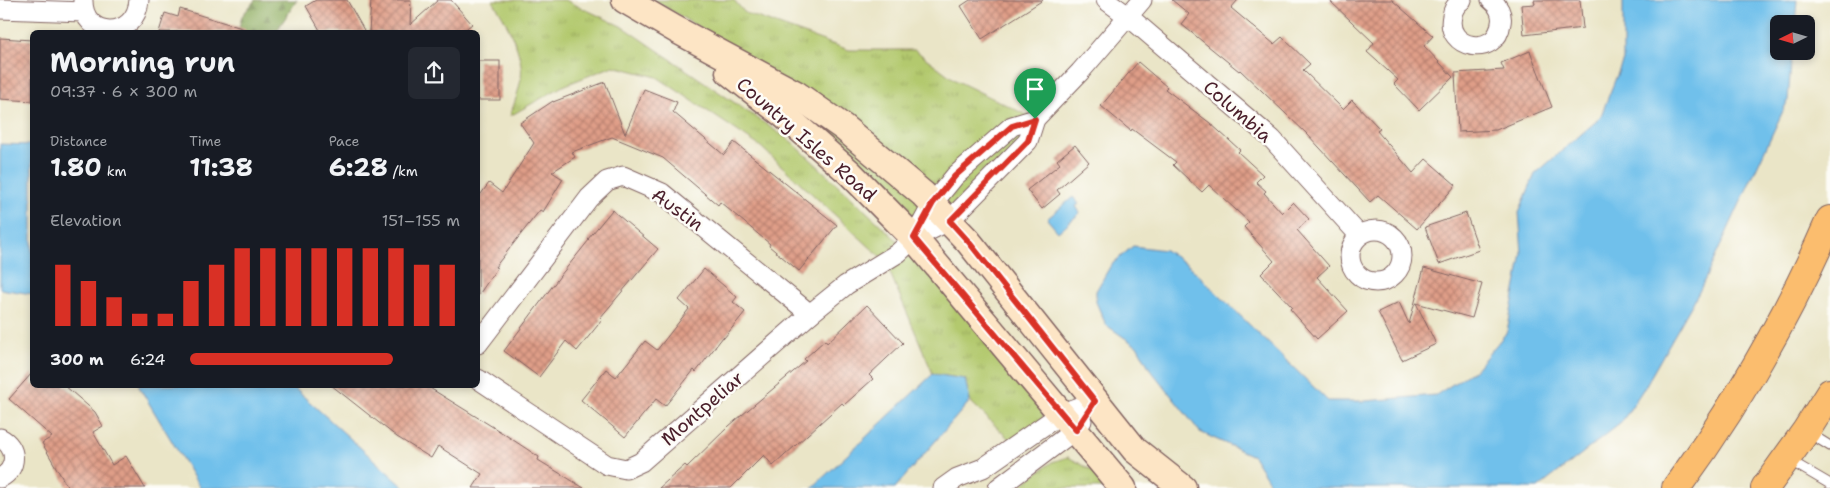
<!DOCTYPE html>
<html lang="en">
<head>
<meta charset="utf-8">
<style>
	body { margin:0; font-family:"Shantell Sans",sans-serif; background:#242831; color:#f1f3f6; height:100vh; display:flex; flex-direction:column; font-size:19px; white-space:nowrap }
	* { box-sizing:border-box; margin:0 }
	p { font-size:16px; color:#9ea1a6 }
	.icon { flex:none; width:28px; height:28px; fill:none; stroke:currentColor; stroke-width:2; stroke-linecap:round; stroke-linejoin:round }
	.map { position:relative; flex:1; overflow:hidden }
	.panel { position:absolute; left:30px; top:30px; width:450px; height:358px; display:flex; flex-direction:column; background:#171b24; border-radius:8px; box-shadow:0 2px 8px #0003 }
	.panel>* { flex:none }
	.needle { width:32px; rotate:265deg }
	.tools { position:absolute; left:1770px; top:15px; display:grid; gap:10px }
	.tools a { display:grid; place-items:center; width:45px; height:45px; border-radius:8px; background:#171b24; box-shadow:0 2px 8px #0003; font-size:25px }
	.pin { position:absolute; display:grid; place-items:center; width:42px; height:42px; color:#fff; margin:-51px -21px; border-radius:50% 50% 50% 0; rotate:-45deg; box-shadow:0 0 5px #0007 }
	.pin .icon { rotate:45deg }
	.round { display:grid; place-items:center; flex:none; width:52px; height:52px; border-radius:8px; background:#242831 }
	.overview { display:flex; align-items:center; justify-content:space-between; height:85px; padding:0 20px }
	h1 { font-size:28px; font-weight:700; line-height:38px }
	.figures { display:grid; grid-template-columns:repeat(3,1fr); gap:8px; height:85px; padding:5px 20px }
	.figures div { display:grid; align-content:center }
	.figures b { font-size:25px; font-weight:700 }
	.figures small { font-size:14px; font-weight:400 }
	.figures p { font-size:14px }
	.chart { height:140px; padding:10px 20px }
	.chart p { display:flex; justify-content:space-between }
	.chart svg { width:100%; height:90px; margin-top:5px; stroke:#d93025; stroke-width:6 }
	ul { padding:0 20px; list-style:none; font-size:16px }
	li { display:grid; grid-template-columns:80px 60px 1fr; align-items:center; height:38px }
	li i { height:12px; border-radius:6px; background:#d93025 }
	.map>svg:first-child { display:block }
	.grass { fill:url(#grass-tufts); stroke:#7e744c }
	.forest { fill:url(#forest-firs); stroke:#6c6646 }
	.water { fill:#70c0eb; stroke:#5d708b }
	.building { fill:url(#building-cross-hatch) }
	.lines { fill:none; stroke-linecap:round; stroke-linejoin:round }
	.lane-casing { stroke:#826462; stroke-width:11 }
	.street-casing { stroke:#826462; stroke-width:21 }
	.secondary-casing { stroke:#826462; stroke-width:29 }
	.primary-casing { stroke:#826462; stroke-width:30 }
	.lane { stroke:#fff; stroke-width:9 }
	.street { stroke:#fff; stroke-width:19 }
	.secondary { stroke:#fde5c5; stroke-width:26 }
	.primary { stroke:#fbbd6e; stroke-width:28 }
	.route-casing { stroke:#fff; stroke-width:10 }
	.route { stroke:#d93025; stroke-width:6 }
	.labels { text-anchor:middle; stroke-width:5; stroke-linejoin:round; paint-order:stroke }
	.street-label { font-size:19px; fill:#4a1f2b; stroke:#fdfcf7 }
</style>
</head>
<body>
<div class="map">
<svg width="1830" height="488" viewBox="0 0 1830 488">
	<defs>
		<pattern id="grass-tufts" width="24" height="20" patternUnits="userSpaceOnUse" patternTransform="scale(1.25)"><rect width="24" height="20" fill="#b3c96e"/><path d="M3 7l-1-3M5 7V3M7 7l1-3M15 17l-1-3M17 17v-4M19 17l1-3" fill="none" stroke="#9bac5f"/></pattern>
		<pattern id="forest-firs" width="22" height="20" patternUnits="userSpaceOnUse" patternTransform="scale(1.25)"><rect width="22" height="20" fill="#8ead61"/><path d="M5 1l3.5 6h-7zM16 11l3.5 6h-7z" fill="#768c50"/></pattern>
		<pattern id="building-cross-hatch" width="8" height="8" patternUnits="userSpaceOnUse" patternTransform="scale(1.25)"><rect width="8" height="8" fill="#df9e88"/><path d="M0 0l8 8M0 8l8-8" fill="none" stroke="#b7806f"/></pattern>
	</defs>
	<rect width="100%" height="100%" fill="#fdfcf7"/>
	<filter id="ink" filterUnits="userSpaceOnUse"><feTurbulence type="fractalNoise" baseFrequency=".02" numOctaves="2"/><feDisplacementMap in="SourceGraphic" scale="10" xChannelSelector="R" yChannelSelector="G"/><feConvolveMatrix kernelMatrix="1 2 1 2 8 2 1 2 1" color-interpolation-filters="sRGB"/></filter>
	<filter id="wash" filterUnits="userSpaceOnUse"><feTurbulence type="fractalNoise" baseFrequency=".0096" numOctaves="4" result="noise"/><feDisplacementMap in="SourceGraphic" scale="20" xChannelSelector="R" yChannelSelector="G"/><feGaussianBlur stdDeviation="1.12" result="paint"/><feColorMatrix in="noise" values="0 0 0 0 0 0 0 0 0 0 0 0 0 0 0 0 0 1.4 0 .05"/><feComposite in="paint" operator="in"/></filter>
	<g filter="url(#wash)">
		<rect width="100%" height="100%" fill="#eae5c7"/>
		<g class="grass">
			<path d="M492 0H565L625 28 792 142 904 247 1037 393 1043 407V419L1015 445 970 401 965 379 933 374 885 261 761 147 657 77 613 66 563 86 510 116C514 104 519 91 521 78 525 57 505 17 492 0Z"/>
			<path d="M653 0H734L745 13 849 50H915L955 80 1035 119 1028 141 914 238 732 47Z"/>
			<path d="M1068 457 1097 473 1105 488H1017L1052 462Z"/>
		</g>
		<path class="forest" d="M255 0H297L276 32H238L242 16Z"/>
		<g class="water">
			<path d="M1623 0H1797L1795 24H1779V51H1792L1788 100 1699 292 1646 385 1621 423 1538 488H1273L1253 456 1200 432 1150 369 1138 347 1106 325 1096 302V291L1111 265 1133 246 1165 250 1188 265 1328 401H1365L1436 395 1476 369 1507 332 1522 254 1519 212 1535 174 1600 118 1623 60Z"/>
			<path d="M0 144 32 145V294L0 289Z"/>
			<path d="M1073 197 1079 204 1076 206 1080 213 1058 232 1047 219Z"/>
			<path d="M933 374 965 379 970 401 895 488H812Z"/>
			<path d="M138 385H291L405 488H200Z"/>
		</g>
		<g id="blocks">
			<g class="building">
				<path d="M316 0H347L365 32H321L306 6Z"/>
				<path d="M371 0H411L410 25 438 0H451L472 24 462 32H369Z"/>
				<path d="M970 0H1043L982 39 961 6Z"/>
				<path d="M1172 0H1238L1231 8 1274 44 1282 37 1310 64 1303 70 1343 109 1352 100 1380 129 1377 131 1413 173 1426 159 1456 185 1417 229 1378 195 1370 202 1307 134 1240 70 1239 71 1181 24 1189 14Z"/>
				<path d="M1329 0H1392L1433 36 1424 46 1453 77 1419 110 1394 84 1398 80 1367 52 1374 43Z"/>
				<path d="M1534 0H1580L1583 28 1524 35 1521 5 1535 4Z"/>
				<path d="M180 9 245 29V32H159L165 13 178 17Z"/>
				<path d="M0 38 32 40V101L0 99Z"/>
				<path d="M1530 51 1552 107 1496 130 1458 132 1455 73 1504 70 1501 63Z"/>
				<rect x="478" y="61" width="22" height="39"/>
				<path d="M1138 62 1167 87 1165 89 1210 123 1240 150 1238 152 1263 175 1256 182 1266 191 1264 193 1282 213 1293 202 1309 219 1297 230 1329 266 1317 277 1348 311 1317 339 1290 309 1292 307 1261 274 1274 261 1244 227 1249 222 1209 185 1202 192 1173 165 1176 162 1132 129 1131 131 1101 106Z"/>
				<path d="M605 82 625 134 644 89 677 102 673 112 724 155 734 142 837 225 799 271 769 246 770 244 720 202 718 205 663 158 612 137 572 152 575 157 552 172 563 179 543 212 540 210 495 267 497 268 478 296V198L489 183 502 193 534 143 520 123 553 101V102Z"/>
				<path d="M1075 145 1089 162 1057 190 1060 194 1042 209 1027 190 1060 164 1057 160Z"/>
				<path d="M612 210 658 249 600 318 602 320 577 351 566 341 539 377 504 351 560 276 589 240 588 239Z"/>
				<path d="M1466 213 1479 250 1439 264 1425 227Z"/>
				<path d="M1424 268 1482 284 1472 318 1416 303 1436 344 1402 360 1378 312 1399 302 1409 324Z"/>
				<path d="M704 269 737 297 733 302 745 312 724 338 723 337 696 372 694 370 665 406 656 399 625 437 581 400 606 369 616 377 645 341 657 350 689 309 679 300Z"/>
				<path d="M867 305 903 343 869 375 873 379 844 405 842 403 773 466 764 455 731 488H659L685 465 687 467 729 426 806 361 804 359 825 340 827 343Z"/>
				<path d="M32 373V385H64L95 412 103 426 93 432 112 465 126 456 145 488H68L42 443 52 437 9 399Z"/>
				<path d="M331 385H425L501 432 539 457 538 460 584 488H473L482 474 438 446 431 458 397 437Z"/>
			</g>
		</g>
	</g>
	<g filter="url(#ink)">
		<use href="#blocks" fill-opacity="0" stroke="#826462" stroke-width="1"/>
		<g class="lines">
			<defs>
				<g id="lane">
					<path d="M1809 433 1830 446"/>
					<path d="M1789 460 1830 484"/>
				</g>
				<g id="street">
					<path d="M83 0C82 39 136 41 139 0"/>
					<path d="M1106 0 1129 17 1272 139 1359 235"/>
					<path d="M1462 0C1456 4 1453 9 1452 16 1444 49 1497 59 1501 23 1503 14 1498 5 1491 0"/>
					<path d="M0 9 84 12"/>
					<circle cx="1376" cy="256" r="26"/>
					<path d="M914 238 949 221 1028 141 1035 119 1080 72 1142 0"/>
					<path d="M478 344 589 198 607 181 623 176 662 193 810 314"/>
					<path d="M478 379 607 465 626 469 641 462 810 314 846 285 898 253 914 238 933 203 955 176 1012 126 1035 119"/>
					<path d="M0 438C18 447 18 469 0 478"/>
					<path d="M943 488 957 478 983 468 1062 413 1095 401"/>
					<path d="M998 488 1075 430 1082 421"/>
				</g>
				<g id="secondary">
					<path d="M625 0 675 29 796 94 843 127 923 194 968 241 1135 450 1183 488"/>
					<path d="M729 72 784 115 850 173 914 238 1123 488"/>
				</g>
				<g id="primary">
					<path d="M1676 488C1737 405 1789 314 1830 220"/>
					<path d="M1765 488 1806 431 1830 393"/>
				</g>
			</defs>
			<use href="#lane" class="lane-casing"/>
			<use href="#street" class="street-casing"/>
			<use href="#secondary" class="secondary-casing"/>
			<use href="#primary" class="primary-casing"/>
			<use href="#lane" class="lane"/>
			<use href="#street" class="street"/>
			<use href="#secondary" class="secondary"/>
			<use href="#primary" class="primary"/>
		</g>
	</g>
	<g class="lines" filter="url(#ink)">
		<defs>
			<path id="route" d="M1035 119 1028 141 950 221 968 241 1095 401 1076 430 914 238 933 203 955 176 1012 126Z"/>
		</defs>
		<use href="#route" class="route-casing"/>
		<use href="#route" class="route"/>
	</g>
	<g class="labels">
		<g class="street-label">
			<text transform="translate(1238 111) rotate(41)" y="7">Columbia</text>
			<text transform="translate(807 139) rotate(41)" y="7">Country Isles Road</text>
			<text transform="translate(678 209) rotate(36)" y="7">Austin</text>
			<text transform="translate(702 408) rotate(-41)" y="7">Montpeliar</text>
		</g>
	</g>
</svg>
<div class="tools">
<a><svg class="needle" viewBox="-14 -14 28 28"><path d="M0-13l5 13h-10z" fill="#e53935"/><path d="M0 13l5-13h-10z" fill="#9ea1a6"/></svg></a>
</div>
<div class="pin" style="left:1035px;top:119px;background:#1e9e55"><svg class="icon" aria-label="arrive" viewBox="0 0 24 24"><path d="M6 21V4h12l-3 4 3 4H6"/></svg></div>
<section class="panel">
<div class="overview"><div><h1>Morning run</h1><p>09:37 · 6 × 300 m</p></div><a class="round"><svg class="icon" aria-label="share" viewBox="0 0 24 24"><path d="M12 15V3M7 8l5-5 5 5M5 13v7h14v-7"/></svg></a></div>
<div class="figures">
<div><p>Distance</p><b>1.80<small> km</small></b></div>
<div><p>Time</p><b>11:38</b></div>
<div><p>Pace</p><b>6:28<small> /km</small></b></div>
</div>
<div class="chart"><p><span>Elevation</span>151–155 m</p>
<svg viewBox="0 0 160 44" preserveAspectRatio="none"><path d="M5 44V14M15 44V22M25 44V30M35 44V38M45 44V38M55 44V22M65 44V14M75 44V6M85 44V6M95 44V6M105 44V6M115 44V6M125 44V6M135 44V6M145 44V14M155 44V14"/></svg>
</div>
<ul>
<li><b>300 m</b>6:24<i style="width:75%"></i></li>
</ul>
</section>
</div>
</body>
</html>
